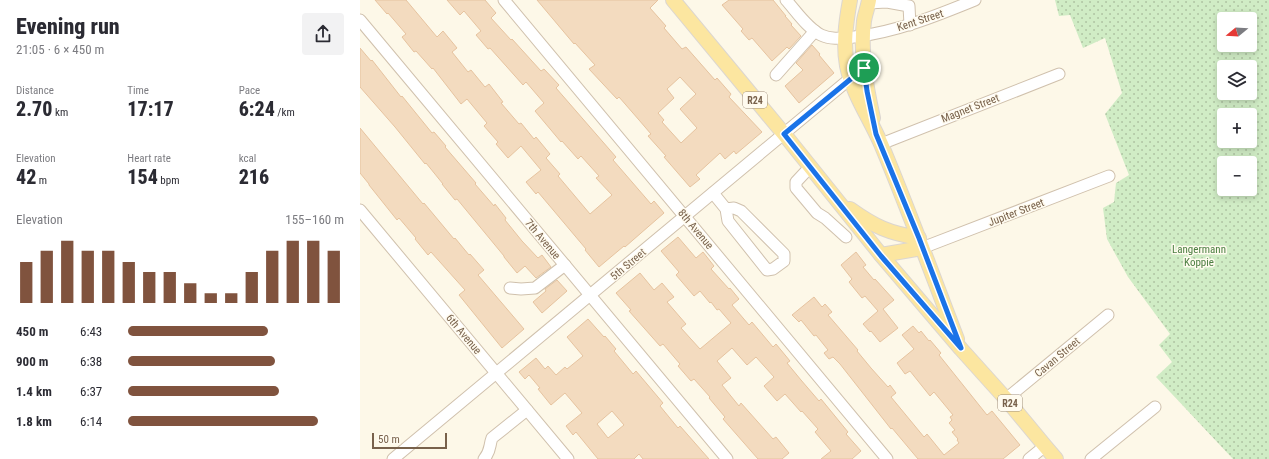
<!DOCTYPE html>
<html lang="en">
<head>
<meta charset="utf-8">
<style>
	body { margin:0; font-family:"Roboto Condensed",sans-serif; background:#f2f2f3; color:#2b2b33; height:100vh; display:flex; flex-direction:column; font-size:15px; white-space:nowrap }
	* { box-sizing:border-box; margin:0 }
	p { font-size:13px; color:#7c7c81 }
	.icon { flex:none; width:22px; height:22px; fill:none; stroke:currentColor; stroke-width:2; stroke-linecap:round; stroke-linejoin:round }
	.map { position:relative; flex:1; overflow:hidden }
	.side { display:flex; flex-direction:column; background:#fff; width:360px }
	.side>* { flex:none }
	.needle { width:26px; rotate:252deg }
	.controls { position:absolute; left:857px; top:12px; display:grid; gap:8px }
	.controls a { display:grid; place-items:center; width:40px; height:40px; border-radius:4px; background:#fff; box-shadow:0 2px 6px #0003; font-size:20px }
	.scale { position:absolute; left:12px; bottom:10px; width:75px; box-sizing:border-box; padding-left:4px; border:2px solid #78614b; border-top:0; font-size:11px; line-height:14px; white-space:nowrap; color:#78614b; -webkit-text-stroke:3px #fffbef; paint-order:stroke }
	.pin { position:absolute; display:grid; place-items:center; width:34px; height:34px; color:#fff; margin:-17px; border:2px solid #fff; border-radius:50%; box-shadow:0 1px 4px #0007 }
	.round { display:grid; place-items:center; flex:none; width:42px; height:42px; border-radius:4px; background:#f2f2f3 }
	.summary { display:flex; align-items:center; justify-content:space-between; height:68px; padding:0 16px }
	h1 { font-size:22px; font-weight:800; line-height:30px }
	.metrics { display:grid; grid-template-columns:repeat(3,1fr); gap:6px; height:68px; padding:4px 16px }
	.metrics div { display:grid; align-content:center }
	.metrics b { font-size:20px; font-weight:800 }
	.metrics small { font-size:11px; font-weight:400 }
	.metrics p { font-size:11px }
	.chart { height:112px; padding:8px 16px }
	.chart p { display:flex; justify-content:space-between }
	.chart svg { width:100%; height:72px; margin-top:4px; stroke:#80533e; stroke-width:6 }
	ul { padding:0 16px; list-style:none; font-size:13px }
	li { display:grid; grid-template-columns:64px 48px 1fr; align-items:center; height:30px }
	li i { height:10px; border-radius:5px; background:#80533e }
	main { display:flex; flex:1; min-height:0 }
	.map>svg:first-child { display:block }
	.park { fill:url(#park-dots); fill-rule:evenodd }
	.building { fill:#f3dbbf; stroke:#e6c39f; fill-rule:evenodd }
	.lines { fill:none; stroke-linecap:round; stroke-linejoin:round }
	.minor-casing { stroke:#d0c1ad; stroke-width:13 }
	.major-casing { stroke:#dcd6d0; stroke-width:16 }
	.minor { stroke:#fff; stroke-width:11 }
	.major { stroke:#fce6a0; stroke-width:14 }
	.route-casing { stroke:#fff; stroke-width:8 }
	.route { stroke:#1a73e8; stroke-width:5 }
	.labels { text-anchor:middle; stroke-width:3; stroke-linejoin:round; paint-order:stroke }
	.shield { fill:#fffbef; stroke:#a08f7c; stroke-width:1 }
	.shield-label { font-size:10px; font-weight:bold; fill:#78614b }
	.street-label { font-size:11px; fill:#78614b; stroke:#fffbef }
	.park-label { font-size:11px; fill:#4c7f42; stroke:#fffbef }
</style>
</head>
<body>
<main>
<section class="side">
<div class="summary"><div><h1>Evening run</h1><p>21:05 · 6 × 450 m</p></div><a class="round"><svg class="icon" aria-label="share" viewBox="0 0 24 24"><path d="M12 15V3M7 8l5-5 5 5M5 13v7h14v-7"/></svg></a></div>
<div class="metrics">
<div><p>Distance</p><b>2.70<small> km</small></b></div>
<div><p>Time</p><b>17:17</b></div>
<div><p>Pace</p><b>6:24<small> /km</small></b></div>
</div>
<div class="metrics">
<div><p>Elevation</p><b>42<small> m</small></b></div>
<div><p>Heart rate</p><b>154<small> bpm</small></b></div>
<div><p>kcal</p><b>216</b></div>
</div>
<div class="chart"><p><span>Elevation</span>155–160 m</p>
<svg viewBox="0 0 160 44" preserveAspectRatio="none"><path d="M5 44V19M15 44V12M25 44V6M35 44V12M45 44V12M55 44V19M65 44V25M75 44V25M85 44V32M95 44V38M105 44V38M115 44V25M125 44V12M135 44V6M145 44V6M155 44V12"/></svg>
</div>
<ul>
<li><b>450 m</b>6:43<i style="width:65%"></i></li>
<li><b>900 m</b>6:38<i style="width:68%"></i></li>
<li><b>1.4 km</b>6:37<i style="width:70%"></i></li>
<li><b>1.8 km</b>6:14<i style="width:88%"></i></li>
</ul>
</section>
<div class="map">
<svg width="909" height="459" viewBox="0 0 909 459">
	<defs>
		<pattern id="park-dots" width="8" height="8" patternUnits="userSpaceOnUse"><rect width="8" height="8" fill="#d0ecc5"/><path d="M2 2h.1M6 6h.1" fill="none" stroke="#aec3a2" stroke-width="1.8" stroke-linecap="round"/></pattern>
	</defs>
	<rect width="100%" height="100%" fill="#fdf8e8"/>
	<path class="park" d="M695 0H909V459H873L796 377 812 362 799 345 810 334 768 277 747 239 743 208 754 202 756 183 769 175 745 114 762 93 745 38 723 48 710 15 699 16ZM864 19H890V45H864ZM864 67H890V93H864ZM864 115H890V141H864ZM864 163H890V189H864Z"/>
	<g class="building">
		<path d="M15 0H46L77 37 83 31 97 48 92 52 108 72 111 70 125 87 129 84 143 102 141 103 159 124 161 123 174 139 176 137 190 154 186 158 200 174 198 176 230 214 252 195 236 178 239 176 221 156 218 159 202 141 201 142 175 111 184 103 166 82 163 85 130 48 128 49 116 35 121 31 104 11 100 15 87 0H125L136 13 131 18 151 40 152 39 181 71 184 69 199 85 196 88 256 157 253 160 291 204 294 201 304 213 273 240 265 247 264 246 239 267 225 250 226 249 178 192 176 194 166 182 181 170 161 146 148 158 136 144 138 142 124 126 127 123 107 99 101 104 73 68 72 69 56 51 54 52 42 37 46 34 28 13 27 14Z"/>
		<path d="M177 0H298L290 8 306 26 304 28 322 49 326 47 355 80 357 78 371 94 369 97 402 132 376 154 374 151 365 159 360 153 336 175 340 179 330 187 304 157 306 156 288 136 291 134 279 120 259 97 257 99 229 69 235 65 215 43 214 44ZM320 77 336 94 320 109 337 128 321 143 302 122 304 120 298 113 314 98 307 89Z"/>
		<path d="M369 0H413L426 16H425L432 24 431 25 441 36 429 49 427 47 412 61 392 38 389 40 381 31 383 29 362 5Z"/>
		<path d="M452 45 460 54 459 55 474 73 439 103 425 86 443 70 436 63Z"/>
		<path d="M0 48 11 61 12 60 41 97 42 96 72 133 74 132 86 146 85 147 116 183 115 184 134 206 135 204 146 218 145 220 162 241 178 258 182 255 191 267 176 278 165 266 157 273 144 257V256L97 199 95 200 82 184H83L66 163 65 164 35 127 0 87Z"/>
		<path d="M0 128 63 204 64 203 94 239 95 238 109 255 110 254 124 270 118 275 164 329 142 348 99 295 105 290 71 252 68 255 55 239 56 238 39 218 37 220 9 185V184L0 173Z"/>
		<path d="M318 237 336 258 343 252 354 266 351 269 369 289 370 288 379 299 372 305 389 325 392 322 413 347 416 344 430 361 427 363 441 380 459 401 461 399 488 432 486 434 501 451 492 459H461L471 451 455 432 458 429 442 411 441 412 425 394 417 401 404 386 414 377 396 357 387 365 372 348 357 361 371 378 362 385 379 406 381 403 413 439 416 437 429 453 422 459H398L363 419 365 417 349 398 350 397 334 379 331 381 318 366 320 364 303 344 300 346 269 311 271 310 256 293 280 273 294 290 302 283 314 297 307 302 326 324 321 328 340 349 371 323 359 309 357 310 351 302 350 303 340 291 334 296 316 275 319 272 301 251Z"/>
		<path d="M496 252 506 265 503 267 514 280 515 279 534 300 523 309 538 328 520 342 511 331 510 332 503 324 518 311 505 296 502 298 489 282 492 279 481 265Z"/>
		<path d="M197 280 207 291 182 313 173 302 186 291 185 289Z"/>
		<path d="M454 297 462 307 465 304 472 312 468 315 498 350 497 351 511 368 528 387 530 385 536 393 531 397 550 420 564 437 567 434 584 455 599 443 597 440 598 439 592 432 595 430 589 423 592 420 590 417 593 415 574 392 570 396 550 371 545 374 537 363 554 349 542 335 553 326 559 333 561 331 569 341 570 340 581 353 579 355 627 415 632 411 660 445 643 459H558L532 428 531 429 480 364 473 357 469 359 464 353 468 350 456 335 454 336 441 320 439 322 432 315Z"/>
		<path d="M228 319 244 337 245 336 256 349 254 351 273 374 276 371 303 403 300 406 318 428 320 426 349 459H283L279 454 274 459H238L216 432 213 435 206 426 222 413 205 393 191 405 178 389 180 388 169 375 165 379 159 372 176 358 185 369 188 366 196 375 205 367 207 369 223 356 207 337ZM252 411 264 425 248 438 237 424Z"/>
	</g>
	<g class="lines">
		<defs>
			<g id="minor">
				<path d="M144 0 527 459"/>
				<path d="M426 0C436 11 447 28 461 35 471 40 483 38 494 37 536 32 576 16 615 0"/>
				<path d="M508 3 527 2 549 6 550 25"/>
				<path d="M0 20 367 459"/>
				<path d="M416 75 455 31"/>
				<path d="M521 144 699 74"/>
				<path d="M450 167 436 182V188L457 213 465 218 486 237"/>
				<path d="M353 193 366 209 368 221 407 270 413 269 424 261V254L381 211 374 208 366 209"/>
				<path d="M0 210 208 459"/>
				<path d="M562 248 749 176"/>
				<path d="M150 288 161 289 175 288 205 265"/>
				<path d="M646 399 748 315"/>
				<path d="M33 459 504 67"/>
				<path d="M124 459C131 451 129 446 132 438L167 410"/>
				<path d="M669 459 685 446"/>
				<path d="M731 459 795 407"/>
			</g>
			<g id="major">
				<path d="M313 0 424 134 521 255 601 349 646 399 685 446 696 459"/>
				<path d="M490 0C486 22 483 44 487 66 493 95 510 118 521 144 548 208 572 274 597 339"/>
				<path d="M509 0C508 7 505 14 504 21 500 54 506 86 513 118"/>
				<path d="M490 209C515 227 529 233 559 238"/>
				<path d="M521 255 562 248"/>
			</g>
		</defs>
		<use href="#minor" class="minor-casing"/>
		<use href="#major" class="major-casing"/>
		<use href="#minor" class="minor"/>
		<use href="#major" class="major"/>
	</g>
	<g class="lines">
		<defs>
			<path id="route" d="M504 68 507 91 516 134 559 238 601 348 521 256 424 134Z"/>
		</defs>
		<use href="#route" class="route-casing"/>
		<use href="#route" class="route"/>
	</g>
	<g class="labels">
		<g class="shield">
			<rect x="383" y="92" width="24" height="16" rx="3"/>
			<rect x="638" y="395" width="24" height="16" rx="3"/>
		</g>
		<g class="shield-label">
			<text x="395" y="104">R24</text>
			<text x="650" y="407">R24</text>
		</g>
		<g class="street-label">
			<text transform="translate(560 20) rotate(-18)" y="4">Kent Street</text>
			<text transform="translate(610 108) rotate(-21)" y="4">Magnet Street</text>
			<text transform="translate(656 212) rotate(-21)" y="4">Jupiter Street</text>
			<text transform="translate(336 229) rotate(50)" y="4">8th Avenue</text>
			<text transform="translate(183 239) rotate(50)" y="4">7th Avenue</text>
			<text transform="translate(268 264) rotate(-40)" y="4">5th Street</text>
			<text transform="translate(104 334) rotate(50)" y="4">6th Avenue</text>
			<text transform="translate(697 357) rotate(-40)" y="4">Cavan Street</text>
		</g>
		<g class="park-label">
			<text x="839" y="253">Langermann<tspan x="839" dy="13">Koppie</tspan></text>
		</g>
	</g>
</svg>
<div class="controls">
<a><svg class="needle" viewBox="-14 -14 28 28"><path d="M0-13l5 13h-10z" fill="#e53935"/><path d="M0 13l5-13h-10z" fill="#7c7c81"/></svg></a>
<a><svg class="icon" aria-label="layers" viewBox="0 0 24 24"><path d="M12 4l9 5-9 5-9-5zM3 14l9 5 9-5"/></svg></a>
<a>+</a>
<a>−</a>
</div>
<div class="scale">50 m</div>
<div class="pin" style="left:504px;top:68px;background:#1e9e55"><svg class="icon" aria-label="arrive" viewBox="0 0 24 24"><path d="M6 21V4h12l-3 4 3 4H6"/></svg></div>
</div>
</main>
</body>
</html>
